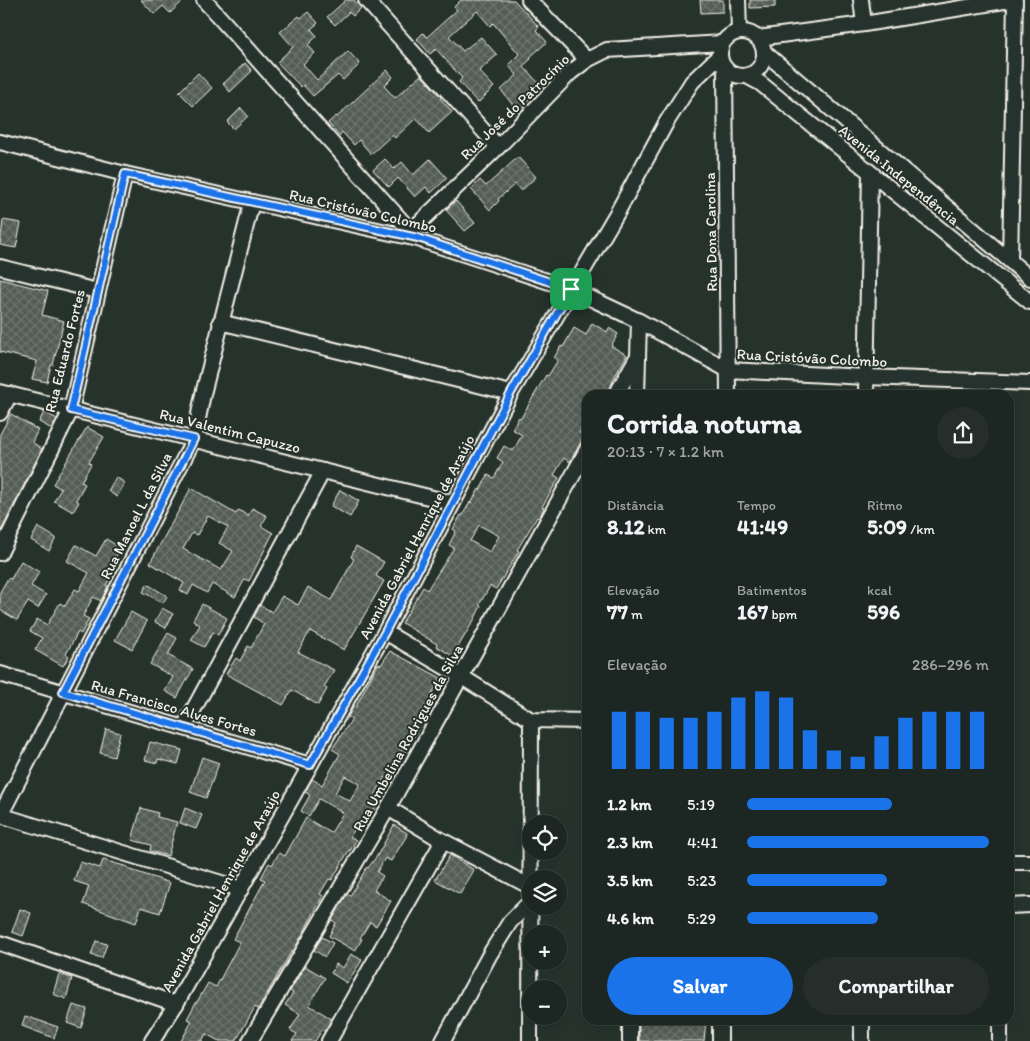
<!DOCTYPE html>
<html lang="pt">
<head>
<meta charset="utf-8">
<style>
	body { margin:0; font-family:Itim,sans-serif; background:#252e2a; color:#f1f3f6; height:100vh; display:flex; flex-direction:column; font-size:19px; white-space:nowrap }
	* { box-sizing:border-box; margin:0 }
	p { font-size:16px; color:#a0a5a5 }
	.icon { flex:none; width:28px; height:28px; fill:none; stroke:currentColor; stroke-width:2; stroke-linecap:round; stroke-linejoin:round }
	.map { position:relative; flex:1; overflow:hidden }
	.details { position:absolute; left:582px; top:390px; width:432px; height:635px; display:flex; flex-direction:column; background:#1c2622; border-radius:15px; box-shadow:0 2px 8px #0003,0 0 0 1px #3a4340 }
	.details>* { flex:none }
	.controls { position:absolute; left:522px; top:815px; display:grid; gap:10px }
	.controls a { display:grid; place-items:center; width:45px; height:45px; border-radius:50%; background:#1c2622; box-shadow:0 2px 8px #0003,0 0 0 1px #3a4340; font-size:25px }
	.pin { position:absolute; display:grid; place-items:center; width:42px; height:42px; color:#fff; margin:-21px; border-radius:10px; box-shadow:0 2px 8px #0006 }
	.round { display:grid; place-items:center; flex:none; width:52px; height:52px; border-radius:26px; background:#252e2a }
	.overview { display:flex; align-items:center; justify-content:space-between; height:85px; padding:0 25px }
	h1 { font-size:28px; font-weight:800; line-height:38px }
	.figures { display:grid; grid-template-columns:repeat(3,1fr); gap:8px; height:85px; padding:5px 25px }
	.figures div { display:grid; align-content:center }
	.figures b { font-size:21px; font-weight:800 }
	.figures small { font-size:14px; font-weight:400 }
	.figures p { font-size:14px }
	.chart { height:140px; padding:10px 25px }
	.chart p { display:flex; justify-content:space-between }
	.chart svg { width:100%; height:90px; margin-top:5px; stroke:#1a73e8; stroke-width:6 }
	.action { display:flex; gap:10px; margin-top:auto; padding:10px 25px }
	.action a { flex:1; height:58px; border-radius:30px; background:#1a73e8; color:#fff; font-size:20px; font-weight:800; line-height:58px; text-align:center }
	.action a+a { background:#252e2a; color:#f1f3f6 }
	ul { padding:0 25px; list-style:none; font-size:16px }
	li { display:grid; grid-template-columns:80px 60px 1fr; align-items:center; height:38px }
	li i { height:12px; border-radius:6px; background:#1a73e8 }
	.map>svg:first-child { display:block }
	.building { fill:url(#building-cross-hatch); stroke:#f4f1e8; fill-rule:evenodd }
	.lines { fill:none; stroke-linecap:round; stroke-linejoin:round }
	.minor-casing { stroke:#f4f1e8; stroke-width:18 }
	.minor { stroke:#26332d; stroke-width:14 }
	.route-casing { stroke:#fff; stroke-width:10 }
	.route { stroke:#1a73e8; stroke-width:6 }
	.labels { text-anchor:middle; stroke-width:4; stroke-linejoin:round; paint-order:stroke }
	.street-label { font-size:15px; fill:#f4f1e8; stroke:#26332d }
</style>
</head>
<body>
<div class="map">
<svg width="1030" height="1041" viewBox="0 0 1030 1041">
	<defs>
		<pattern id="building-cross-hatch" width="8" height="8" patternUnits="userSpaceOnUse" patternTransform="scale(1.25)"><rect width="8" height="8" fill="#525c55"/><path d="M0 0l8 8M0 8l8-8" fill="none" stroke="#6c746d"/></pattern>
	</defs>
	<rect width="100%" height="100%" fill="#26332d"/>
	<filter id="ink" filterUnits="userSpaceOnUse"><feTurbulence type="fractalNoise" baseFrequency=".02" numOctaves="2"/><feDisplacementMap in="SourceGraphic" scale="10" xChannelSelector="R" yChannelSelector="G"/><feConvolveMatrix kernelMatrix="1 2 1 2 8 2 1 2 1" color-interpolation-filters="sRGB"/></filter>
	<g filter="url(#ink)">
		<g class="building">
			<path d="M141 0H184L170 13 163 6 154 14Z"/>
			<path d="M346 0H354L361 8 353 16 349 12 335 25 327 17Z"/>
			<path d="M461 0H514L539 27 536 30 547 42 530 57 531 59 523 66 542 87 525 103 527 105 519 113 501 90 517 75 508 65 519 54 493 23 490 26 477 11 449 36 463 51 481 37 497 55 479 71 494 87 478 103 459 82 462 78 436 49 430 54 417 39 423 33 427 37 457 10 454 7Z"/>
			<path d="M700 0H723V12L701 13Z"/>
			<path d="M750 0H775V7L750 8Z"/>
			<path d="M308 12 318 23 311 29 317 36 308 45 315 53 303 64 317 80 348 51 360 64 343 80 338 75 313 96 303 85 301 87 277 62 293 47 280 32 299 16 301 18Z"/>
			<path d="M245 63 252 71 230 92 223 84Z"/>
			<path d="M387 70 393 77 384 86 395 98 421 75 441 97 440 98 452 112 429 133 416 118 395 138 392 135 371 154 359 140 354 145 342 132 339 136 328 123 336 116 337 117Z"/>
			<path d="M198 73 212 88 193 106 179 92Z"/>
			<path d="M241 108 248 116 234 129 227 122Z"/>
			<path d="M518 157 536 177 521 191 515 184 498 199 499 201 490 210 471 189 480 180 486 186Z"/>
			<path d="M385 159 394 169 402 162 413 175 430 159 447 178 431 193 426 187 415 197 398 178 389 187 373 170Z"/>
			<path d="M456 201 475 223 465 231 446 210Z"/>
			<path d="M3 220 21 223 16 248 0 245Z"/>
			<path d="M0 279 48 291 42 315 64 321 53 365H51L47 382 32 379 37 361 0 352Z"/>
			<path d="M592 323 607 332 609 328 618 334 611 346 627 355 615 376 607 395H588V418L579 433 584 436 576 451 570 462 564 458 554 475 559 478 542 507 544 508 539 518 537 517 517 550 519 551 496 589 490 586 479 605 481 606 474 620 458 647 462 650 458 657 452 654 451 655 436 646 437 644 402 623 423 587 427 590 454 548 449 545 456 531 453 529 461 515 462 516 470 502 471 503 479 489 480 490 488 475 494 478 503 462 497 458 504 446 513 451 522 435 512 429 519 417 521 418 546 375 548 376 558 360 554 358 561 346 563 347 574 328 586 335ZM479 525 499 536 490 552 470 541Z"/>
			<path d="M44 412 57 419 52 429 39 422Z"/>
			<path d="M11 414 38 430 32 442 42 449 0 533V434Z"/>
			<path d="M87 427 104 437 89 462 91 464 81 482 85 484 76 500 79 502 73 512 54 501 61 489 53 484Z"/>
			<path d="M116 477 125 483 117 497 108 491Z"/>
			<path d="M191 488 236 514 239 510 248 516 252 508 267 516 261 526 273 533 249 581 245 579 235 597 212 584 207 593 193 585 188 595 180 590 184 583 150 563ZM208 516 228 527 219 543 233 551 221 570 183 549 192 533 197 535Z"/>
			<path d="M340 490 359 501 350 517 331 506Z"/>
			<path d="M38 527 56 538 49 551 31 540Z"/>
			<path d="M106 539 121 548 112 563 117 566 106 585 108 586 101 601 93 597 83 616 89 619 81 634 78 632 66 654 69 656 63 666 35 650 42 638 30 631 37 619 47 625 60 603 65 606 75 589 79 591 89 573 67 561 76 545 96 556Z"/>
			<path d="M356 546 384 562 376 576 384 581 344 650 310 631 298 652 334 670 324 687 327 689 318 705 292 690 283 705 226 674 236 658 240 661 248 646 251 648 264 624 254 617 260 605 272 612 282 596 298 605 308 587 331 600 354 559 351 557Z"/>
			<path d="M21 561 39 572 31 586 46 595 38 608 28 602 17 620 0 610V592L8 578 11 579Z"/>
			<path d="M147 584 167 596 163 603 143 592Z"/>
			<path d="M202 604 227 618 218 635 213 632 204 647 191 640 200 625 193 620Z"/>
			<path d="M162 608 173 614 166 628 155 622Z"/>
			<path d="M131 612 147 621 132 649 115 640Z"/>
			<path d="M168 633 177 638 168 655 193 669 177 698 165 691 173 677 150 664Z"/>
			<path d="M390 651 441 678 431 695 436 697 430 708 426 706 415 725 419 727 405 752 402 750 392 767 396 769 390 780 385 777 375 795 380 798 366 826 359 822 350 837 356 840 350 851 349 850 332 880 329 879 320 894 323 896 293 952H291L258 1009 255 1007 236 1041H219L206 1034 202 1041H181L192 1021 187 1019 196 1002H197L208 983 216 987 240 942 233 939 265 880 261 878 269 863 272 865 279 853 285 856 306 818 331 833 343 813 319 799 309 816 301 811 310 795 305 792 312 779 322 785 340 754 332 749 352 719 348 717 353 707 355 708 378 664 381 665ZM345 776 360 784 350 801 335 793Z"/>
			<path d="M106 729 120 733 114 757 100 753Z"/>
			<path d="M150 742 182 750 178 764 158 759 157 763 145 760Z"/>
			<path d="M202 757 219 763 206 798 190 792Z"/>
			<path d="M141 808 158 813 157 817 177 822 168 856 150 851 151 845 132 840Z"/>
			<path d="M185 808 202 815 196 829 180 823Z"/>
			<path d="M394 825 407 833 406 837 391 861 385 858 377 872 383 876 374 890 391 901 376 926 370 922 360 938 362 939 355 951 329 936 336 923 332 920 347 894 350 896 367 867 368 868 377 856Z"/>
			<path d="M450 855 474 870 460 894 435 880Z"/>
			<path d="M103 860 128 867V869L170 883 160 913 141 907 136 923 83 904 89 886 74 881 80 862 100 868Z"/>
			<path d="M20 909 31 913 23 936 12 932Z"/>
			<path d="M322 937 333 943 325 957 314 950Z"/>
			<path d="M96 941 107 944 102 958 91 955Z"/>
			<path d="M351 954 362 960 347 983 331 973 336 964 343 968Z"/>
			<path d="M305 966 325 978 309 1005 332 1019 325 1031 322 1030 315 1041H292L297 1034 290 1030 300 1014 285 1005 293 993 290 991Z"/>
			<path d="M59 974 72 978 66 999 53 994Z"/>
			<path d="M73 1005 87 1009 81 1028 67 1023Z"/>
			<path d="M25 1016 58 1027 54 1038 22 1026Z"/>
			<path d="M639 1020H706L704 1041H639Z"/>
		</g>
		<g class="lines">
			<defs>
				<g id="minor">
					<path d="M204 0 417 238"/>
					<path d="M366 0 498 147"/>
					<path d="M529 0 587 60"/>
					<path d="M738 0 739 32"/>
					<path d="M861 0 864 24"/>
					<circle cx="742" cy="54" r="22"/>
					<path d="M758 38 864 24 1010 0"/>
					<path d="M764 52 1030 278"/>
					<path d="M725 68 728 395"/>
					<path d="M747 76 760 83 1030 302"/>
					<path d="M0 142 125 174 418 239 571 289 639 321 728 370 866 377 1030 383"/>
					<path d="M411 231 498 147 570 73 587 60 607 50 722 43"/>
					<path d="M1010 261 1015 0"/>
					<path d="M0 267 97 291"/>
					<path d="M220 322 511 393"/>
					<path d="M0 392 453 503"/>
					<path d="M616 395 636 359"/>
					<path d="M637 395 639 321"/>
					<path d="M866 395 870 172"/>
					<path d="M0 413 10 394"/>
					<path d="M0 553 71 410 125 174"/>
					<path d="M385 632 462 677 531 720 588 721"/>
					<path d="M0 674 310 765"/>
					<path d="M184 727 323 471"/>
					<path d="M388 808 443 841 531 887"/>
					<path d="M0 815 241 889"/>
					<path d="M0 816 194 439 203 394 252 202"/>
					<path d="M1010 862H1030"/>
					<path d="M1010 906 1030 905"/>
					<path d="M0 943 176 1004"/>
					<path d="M720 1020V1041"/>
					<path d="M152 1041 176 1004 385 632 511 393 617 213 666 123 692 82 720 55"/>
					<path d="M250 1041 388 808 588 448"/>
					<path d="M329 1041 443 841"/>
					<path d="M443 1041 490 954 510 922 531 901"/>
					<path d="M530 1041 531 720"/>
					<path d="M630 1041V1020"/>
					<path d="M862 1041V1020"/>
					<path d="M1000 1041V1020"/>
				</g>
			</defs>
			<use href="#minor" class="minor-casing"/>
			<use href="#minor" class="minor"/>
		</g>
	</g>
	<g class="lines" filter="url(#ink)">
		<defs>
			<path id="route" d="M125 174 418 238 571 289 511 393 385 632 310 765 63 692 194 439 71 410Z"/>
		</defs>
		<use href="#route" class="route-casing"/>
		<use href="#route" class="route"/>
	</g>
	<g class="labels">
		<g class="street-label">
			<text transform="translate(515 107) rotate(-44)" y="5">Rua José do Patrocínio</text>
			<text transform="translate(899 175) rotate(39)" y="5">Avenida Independência</text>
			<text transform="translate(363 211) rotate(13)" y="5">Rua Cristóvão Colombo</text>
			<text transform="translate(711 232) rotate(-91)" y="5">Rua Dona Carolina</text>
			<text transform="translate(65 351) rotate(-76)" y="5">Rua Eduardo Fortes</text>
			<text transform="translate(812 358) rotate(3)" y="5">Rua Cristóvão Colombo</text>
			<text transform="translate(230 431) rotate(14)" y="5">Rua Valentim Capuzzo</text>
			<text transform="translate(136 516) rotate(-63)" y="5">Rua Manoel L da Silva</text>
			<text transform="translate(417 537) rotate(-62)" y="5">Avenida Gabriel Henrique de Araújo</text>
			<text transform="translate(174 708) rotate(16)" y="5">Rua Francisco Alves Fortes</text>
			<text transform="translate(408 738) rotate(-61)" y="5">Rua Umbelina Rodrigues da Silva</text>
			<text transform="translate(221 891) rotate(-61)" y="5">Avenida Gabriel Henrique de Araújo</text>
		</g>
	</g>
</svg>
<div class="controls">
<a><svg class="icon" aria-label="locate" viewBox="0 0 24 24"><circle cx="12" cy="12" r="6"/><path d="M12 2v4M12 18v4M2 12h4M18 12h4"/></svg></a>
<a><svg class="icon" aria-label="layers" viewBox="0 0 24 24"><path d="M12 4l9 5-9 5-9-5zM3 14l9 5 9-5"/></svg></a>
<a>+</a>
<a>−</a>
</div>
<div class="pin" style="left:571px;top:289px;background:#1e9e55"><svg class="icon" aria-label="arrive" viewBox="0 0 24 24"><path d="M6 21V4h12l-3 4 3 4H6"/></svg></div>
<section class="details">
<div class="overview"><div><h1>Corrida noturna</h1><p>20:13 · 7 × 1.2 km</p></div><a class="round"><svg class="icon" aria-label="share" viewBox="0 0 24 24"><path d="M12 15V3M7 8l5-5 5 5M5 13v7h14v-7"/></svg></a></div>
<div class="figures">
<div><p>Distância</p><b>8.12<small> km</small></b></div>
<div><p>Tempo</p><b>41:49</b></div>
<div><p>Ritmo</p><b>5:09<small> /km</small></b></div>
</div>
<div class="figures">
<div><p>Elevação</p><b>77<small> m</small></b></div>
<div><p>Batimentos</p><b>167<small> bpm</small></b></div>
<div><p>kcal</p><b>596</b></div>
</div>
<div class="chart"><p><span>Elevação</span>286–296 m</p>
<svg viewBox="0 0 160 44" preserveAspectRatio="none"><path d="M5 44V16M15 44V16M25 44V19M35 44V19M45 44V16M55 44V9M65 44V6M75 44V9M85 44V25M95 44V35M105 44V38M115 44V28M125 44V19M135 44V16M145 44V16M155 44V16"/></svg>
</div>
<ul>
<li><b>1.2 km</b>5:19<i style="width:60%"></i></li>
<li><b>2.3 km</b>4:41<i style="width:100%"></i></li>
<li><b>3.5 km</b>5:23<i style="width:58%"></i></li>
<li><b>4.6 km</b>5:29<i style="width:54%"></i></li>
</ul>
<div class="action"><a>Salvar</a><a>Compartilhar</a></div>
</section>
</div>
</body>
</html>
